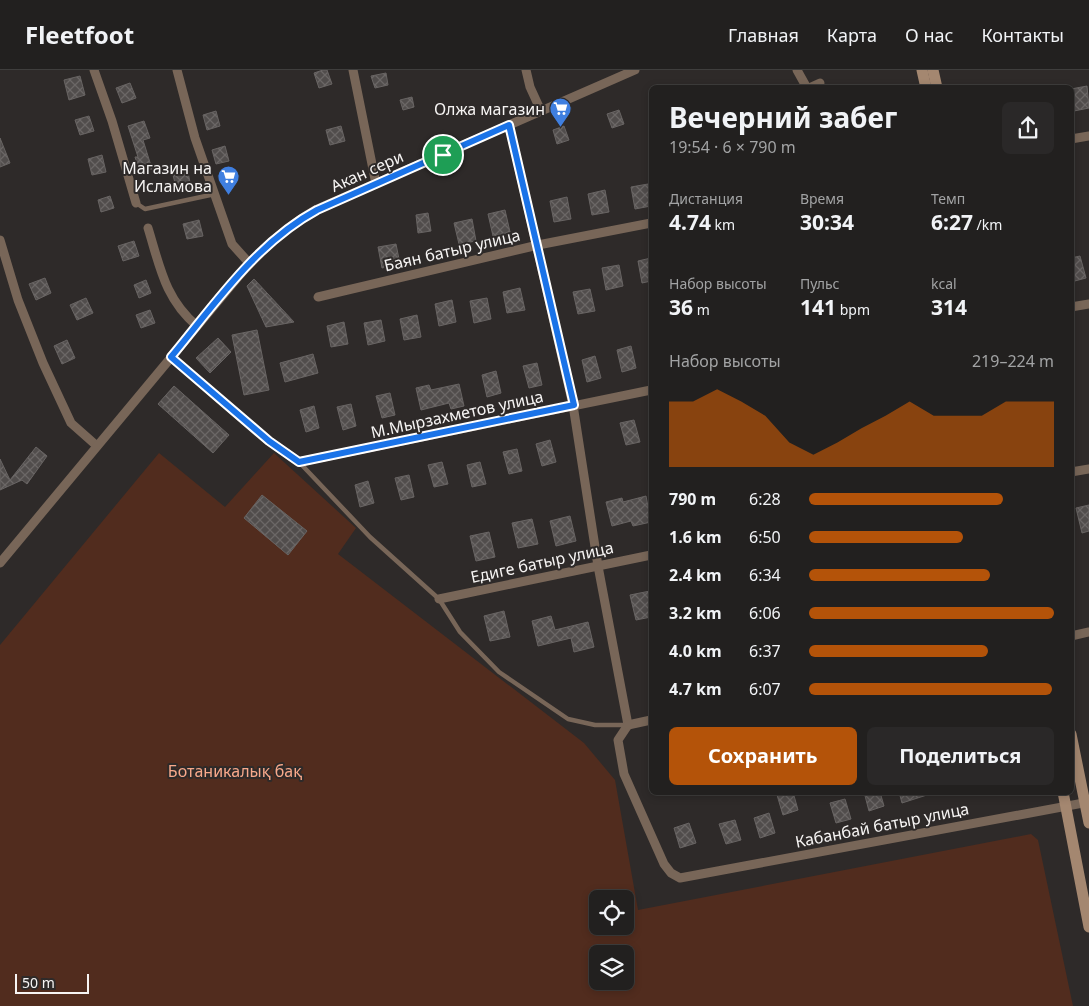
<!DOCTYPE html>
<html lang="ru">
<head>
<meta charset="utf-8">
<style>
	body { margin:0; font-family:"Noto Sans",sans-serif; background:#2a2828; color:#f1f3f6; height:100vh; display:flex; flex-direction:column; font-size:19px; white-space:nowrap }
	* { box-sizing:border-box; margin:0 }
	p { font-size:16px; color:#a2a3a4 }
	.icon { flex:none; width:28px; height:28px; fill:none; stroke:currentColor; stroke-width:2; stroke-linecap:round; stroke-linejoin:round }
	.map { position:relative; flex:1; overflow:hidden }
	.panel { position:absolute; left:649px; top:15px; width:425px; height:710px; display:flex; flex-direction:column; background:#22201f; border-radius:8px; box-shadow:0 2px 8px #0003,0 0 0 1px #3f3e3d }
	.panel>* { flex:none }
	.controls { position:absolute; left:589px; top:820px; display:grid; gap:10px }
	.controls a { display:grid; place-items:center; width:45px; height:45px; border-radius:8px; background:#22201f; box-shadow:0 2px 8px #0003,0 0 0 1px #3f3e3d; font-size:25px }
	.scale { position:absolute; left:15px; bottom:12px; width:74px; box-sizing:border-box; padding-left:5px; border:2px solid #f6f4f3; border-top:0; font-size:14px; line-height:18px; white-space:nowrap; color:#f6f4f3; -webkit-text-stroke:4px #2e2a29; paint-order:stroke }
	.pin { position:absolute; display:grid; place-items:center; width:42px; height:42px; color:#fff; margin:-21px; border:2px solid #fff; border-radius:50%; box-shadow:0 1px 5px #0007 }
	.round { display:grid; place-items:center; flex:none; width:52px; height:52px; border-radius:8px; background:#2a2828 }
	.overview { display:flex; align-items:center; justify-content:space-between; height:85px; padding:0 20px }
	h1 { font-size:28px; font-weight:700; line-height:38px }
	.figures { display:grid; grid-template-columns:repeat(3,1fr); gap:8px; height:85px; padding:5px 20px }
	.figures div { display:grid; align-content:center }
	.figures b { font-size:21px; font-weight:700 }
	.figures small { font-size:14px; font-weight:400 }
	.figures p { font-size:14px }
	.chart { height:140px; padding:10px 20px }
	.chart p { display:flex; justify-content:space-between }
	.chart svg { width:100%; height:90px; margin-top:5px; fill:#b45309; opacity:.7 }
	.button { display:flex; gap:10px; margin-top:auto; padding:10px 20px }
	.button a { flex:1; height:58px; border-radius:8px; background:#b45309; color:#fff; font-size:20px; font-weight:700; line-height:58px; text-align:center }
	.button a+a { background:#2a2828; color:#f1f3f6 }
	ul { padding:0 20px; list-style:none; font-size:16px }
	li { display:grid; grid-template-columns:80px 60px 1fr; align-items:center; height:38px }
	li i { height:12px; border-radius:6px; background:#b45309 }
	header { display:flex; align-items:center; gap:30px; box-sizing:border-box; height:70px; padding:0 25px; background:#22201f; border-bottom:1px solid #3f3e3d }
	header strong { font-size:24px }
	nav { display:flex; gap:28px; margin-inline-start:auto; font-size:18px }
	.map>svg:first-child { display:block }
	.garden { fill:#512c1e; fill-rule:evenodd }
	.building { fill:url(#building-cross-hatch); stroke:#686463 }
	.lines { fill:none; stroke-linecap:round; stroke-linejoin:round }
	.lane { stroke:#786658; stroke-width:4.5 }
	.street { stroke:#786658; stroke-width:9 }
	.secondary { stroke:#a48770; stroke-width:11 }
	.route-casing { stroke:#fff; stroke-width:10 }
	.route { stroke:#1a73e8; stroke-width:6 }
	.labels { text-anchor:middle; stroke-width:4; stroke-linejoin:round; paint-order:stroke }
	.poi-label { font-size:16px; fill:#f6f4f3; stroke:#2e2a29; text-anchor:end }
	.street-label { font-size:16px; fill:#f6f4f3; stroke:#2e2a29 }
	.park-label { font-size:16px; fill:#f8a98b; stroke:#2e2a29 }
</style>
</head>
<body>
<header>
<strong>Fleetfoot</strong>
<nav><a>Главная</a><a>Карта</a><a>О нас</a><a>Контакты</a></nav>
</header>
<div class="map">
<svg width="1089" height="936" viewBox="0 0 1089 936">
	<defs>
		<pattern id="building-cross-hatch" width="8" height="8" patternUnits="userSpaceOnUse" patternTransform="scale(1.25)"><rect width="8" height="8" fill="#514d4c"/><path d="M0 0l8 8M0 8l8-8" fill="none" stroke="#6b6766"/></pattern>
	</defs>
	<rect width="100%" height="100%" fill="#2e2a29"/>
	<path class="garden" d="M159 383 225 437 274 383 356 458 338 484 584 673 615 710 638 840 1031 764 1038 770 1073 936H0V575ZM598 829H625V856H598ZM598 884H625V911H598Z"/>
	<g class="building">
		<path d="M323 0H327L332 14 319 18 314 3Z"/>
		<path d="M386 3 388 15 375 18 371 6Z"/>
		<path d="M80 6 85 25 69 30 64 10Z"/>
		<path d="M130 13 136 28 122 33 116 18Z"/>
		<path d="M1087 16 1089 38 1074 41 1071 19Z"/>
		<path d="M412 27 414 37 403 40 400 30Z"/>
		<path d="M619 40 624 54 612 58 607 44Z"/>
		<path d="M216 41 220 56 207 60 203 45Z"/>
		<path d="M89 46 94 61 80 65 75 50Z"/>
		<path d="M144 51 150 68 143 70 152 99 140 102 135 87H138L128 56Z"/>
		<path d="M341 56 345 71 330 75 326 60Z"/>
		<path d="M564 56 569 70 557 74 553 60Z"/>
		<path d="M0 68 10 93 0 97Z"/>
		<path d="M225 76 229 91 216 94 212 80Z"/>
		<path d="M102 85 106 102 92 105 88 89Z"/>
		<path d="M188 102 191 118 177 121 173 105Z"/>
		<path d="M648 114 651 136 635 139 631 117Z"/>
		<path d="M605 120 609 142 592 145 588 124Z"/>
		<path d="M110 126 114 138 101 142 98 130Z"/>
		<path d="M567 127 571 149 554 152 550 131Z"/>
		<path d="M505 140 510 162 493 166 488 144Z"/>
		<path d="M428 143 431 161 418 163 416 145Z"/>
		<path d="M472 149 476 171 459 174 454 153Z"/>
		<path d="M199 150 203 166 187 169 183 154Z"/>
		<path d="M134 171 139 186 123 191 118 176Z"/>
		<path d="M396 174 400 194 382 198 378 177Z"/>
		<path d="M1080 186 1086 208 1071 212V188Z"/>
		<path d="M651 188V211L642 213 638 191Z"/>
		<path d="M619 195 623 216 606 220 602 198Z"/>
		<path d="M45 208 51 223 36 230 29 214Z"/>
		<path d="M254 209 294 252 266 257 247 216Z"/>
		<path d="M146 210 151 223 139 228 134 215Z"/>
		<path d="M520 218 525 240 507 243 503 222Z"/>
		<path d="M590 219 595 241 578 244 573 222Z"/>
		<path d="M86 228 93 243 77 250 70 235Z"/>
		<path d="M487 228 491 249 474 253 470 231Z"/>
		<path d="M452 230 456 252 439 256 435 234Z"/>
		<path d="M150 240 155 253 141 258 136 245Z"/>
		<path d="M417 245 421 267 404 270 400 249Z"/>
		<path d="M381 250 385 271 368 275 364 253Z"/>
		<path d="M344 252 348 274 331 277 327 256Z"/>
		<path d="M257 260 269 320 244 325 232 265Z"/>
		<path d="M218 268 231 282 210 303 196 288Z"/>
		<path d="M67 270 75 288 62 294 54 276Z"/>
		<path d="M631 276 636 298 622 302 617 280Z"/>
		<path d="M313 284 318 303 285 312 280 293Z"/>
		<path d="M595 286 601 308 587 312 582 290Z"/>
		<path d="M537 293 542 315 529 318 523 296Z"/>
		<path d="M496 301 501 323 487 327 482 305Z"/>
		<path d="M459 314 464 336 451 339 449 333 421 340 416 318 429 315 431 320Z"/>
		<path d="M174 316 229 365 213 383 158 334Z"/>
		<path d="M390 323 395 345 382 348 376 326Z"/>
		<path d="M351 334 356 356 343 360 337 337Z"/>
		<path d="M314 336 319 358 306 362 300 340Z"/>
		<path d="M634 350 640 372 626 375 620 353Z"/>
		<path d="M550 370 556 392 542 396 536 374Z"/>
		<path d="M36 377 47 386 27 414 22 410 0 420V389L10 410Z"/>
		<path d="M517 379 522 401 509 404 503 382Z"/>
		<path d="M442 392 448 414 434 417 428 395Z"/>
		<path d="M480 392 486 414 472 417 467 395Z"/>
		<path d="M409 405 414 427 401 430 395 408Z"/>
		<path d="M368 411 374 433 360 437 355 415Z"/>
		<path d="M262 425 307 461 288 485 244 448Z"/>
		<path d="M646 426 651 452 633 456 631 451 612 456 606 432 622 428 623 432Z"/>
		<path d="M1089 435V461L1082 463 1076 438Z"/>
		<path d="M570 446 576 471 556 476 550 451Z"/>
		<path d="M532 449 538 474 518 478 512 453Z"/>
		<path d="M489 462 495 487 476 491 470 466Z"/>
		<path d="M650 521 651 547 636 550 630 525Z"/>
		<path d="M504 541 510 567 490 571 484 546Z"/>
		<path d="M551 546 555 560 588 552 594 577 574 582 571 568 538 576 532 551Z"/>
		<path d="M786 722H793L798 740 783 745 777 725Z"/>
		<path d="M864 722H880L884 736 869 741Z"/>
		<path d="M899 722H929L930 724 902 733Z"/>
		<path d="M845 729 851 749 836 753 830 733Z"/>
		<path d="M769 743 775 763 760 768 754 748Z"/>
		<path d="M735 750 741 770 726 774 719 754Z"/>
		<path d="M689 753 696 773 680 778 674 758Z"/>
	</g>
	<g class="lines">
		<g class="lane">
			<path d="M136 133 145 139 215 124"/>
			<path d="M299 392 370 467 439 529 460 562 499 602 568 649 595 655H627"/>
		</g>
		<g class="street">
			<path d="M94 0 112 51 136 133"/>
			<path d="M177 0 195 68 232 174 250 194"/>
			<path d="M353 0 376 114"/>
			<path d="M526 0 530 17 541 41"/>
			<path d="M797 0 807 18"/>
			<path d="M809 18 820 13"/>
			<path d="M509 55 573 335 598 496 628 655 618 670 624 704 664 794 671 803 680 808 1089 732"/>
			<path d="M1071 69 1089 66"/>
			<path d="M148 158C160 197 165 229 197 256"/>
			<path d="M0 170 18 230 43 293 71 353 97 376"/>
			<path d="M318 227 538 175 651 153"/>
			<path d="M1071 237 1089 234"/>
			<path d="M171 287 269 371 299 392 651 320"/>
			<path d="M1071 402 1089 399"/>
			<path d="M0 493 238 207C263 179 284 158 317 139L635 0"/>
			<path d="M439 529 651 485"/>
			<path d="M1071 566 1089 562"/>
			<path d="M628 655 651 650"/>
		</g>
		<g class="secondary">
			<path d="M922 0 926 18"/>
			<path d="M933 0 937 18"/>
			<path d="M1071 664 1089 753"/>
			<path d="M1063 722 1089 857"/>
		</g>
	</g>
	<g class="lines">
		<defs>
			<path id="route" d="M509 55 574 335 299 392 269 371 171 287C215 234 256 173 317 140Z"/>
		</defs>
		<use href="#route" class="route-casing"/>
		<use href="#route" class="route"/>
	</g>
	<defs>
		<symbol id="supermarket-pin" viewBox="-11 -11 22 30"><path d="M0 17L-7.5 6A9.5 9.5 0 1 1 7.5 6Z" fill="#3f7fe0" stroke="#2e2a29"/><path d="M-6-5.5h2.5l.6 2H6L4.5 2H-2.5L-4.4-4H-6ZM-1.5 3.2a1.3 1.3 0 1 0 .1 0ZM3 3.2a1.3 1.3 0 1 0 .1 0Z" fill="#fff"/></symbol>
	</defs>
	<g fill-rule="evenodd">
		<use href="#supermarket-pin" x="548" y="26" width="25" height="34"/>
		<use href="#supermarket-pin" x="216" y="94" width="25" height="34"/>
	</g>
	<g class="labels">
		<g class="poi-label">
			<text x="545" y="45">Олжа магазин</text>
			<text x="212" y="104">Магазин на<tspan x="212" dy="18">Исламова</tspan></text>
		</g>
		<g class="street-label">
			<text transform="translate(367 101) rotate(-24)" y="6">Акан сери</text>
			<text transform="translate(452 180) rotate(-13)" y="6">Баян батыр улица</text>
			<text transform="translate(457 344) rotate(-12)" y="6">М.Мырзахметов улица</text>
			<text transform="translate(542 492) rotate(-12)" y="6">Едиге батыр улица</text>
			<text transform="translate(882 755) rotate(-11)" y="6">Кабанбай батыр улица</text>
		</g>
		<g class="park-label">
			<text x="235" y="707">Ботаникалық бақ</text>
		</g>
	</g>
</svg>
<div class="controls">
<a><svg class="icon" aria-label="locate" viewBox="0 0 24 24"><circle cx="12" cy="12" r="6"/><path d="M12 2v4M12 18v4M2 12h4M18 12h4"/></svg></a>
<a><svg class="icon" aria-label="layers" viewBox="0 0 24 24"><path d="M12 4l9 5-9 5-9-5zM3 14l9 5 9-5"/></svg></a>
</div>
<div class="scale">50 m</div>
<div class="pin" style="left:443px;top:85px;background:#1e9e55"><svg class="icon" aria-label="arrive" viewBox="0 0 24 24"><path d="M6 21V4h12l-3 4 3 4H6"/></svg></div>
<section class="panel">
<div class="overview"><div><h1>Вечерний забег</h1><p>19:54 · 6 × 790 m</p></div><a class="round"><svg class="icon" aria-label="share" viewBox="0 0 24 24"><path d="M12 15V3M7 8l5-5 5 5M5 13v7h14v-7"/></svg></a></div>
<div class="figures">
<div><p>Дистанция</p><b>4.74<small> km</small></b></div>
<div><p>Время</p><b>30:34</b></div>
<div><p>Темп</p><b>6:27<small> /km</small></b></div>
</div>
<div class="figures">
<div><p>Набор высоты</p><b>36<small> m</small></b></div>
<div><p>Пульс</p><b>141<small> bpm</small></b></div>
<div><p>kcal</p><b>314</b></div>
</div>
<div class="chart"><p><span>Набор высоты</span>219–224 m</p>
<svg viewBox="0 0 160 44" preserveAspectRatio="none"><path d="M0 44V12L10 12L20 6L30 12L40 19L50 32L60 38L70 32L80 25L90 19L100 12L110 19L120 19L130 19L140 12L150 12L160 12V44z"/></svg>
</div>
<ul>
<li><b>790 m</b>6:28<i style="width:79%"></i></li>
<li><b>1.6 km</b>6:50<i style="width:63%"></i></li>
<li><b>2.4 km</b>6:34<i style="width:74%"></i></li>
<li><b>3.2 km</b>6:06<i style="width:100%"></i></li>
<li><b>4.0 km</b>6:37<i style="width:73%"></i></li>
<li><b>4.7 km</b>6:07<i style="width:99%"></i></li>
</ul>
<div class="button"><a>Сохранить</a><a>Поделиться</a></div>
</section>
</div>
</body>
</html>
